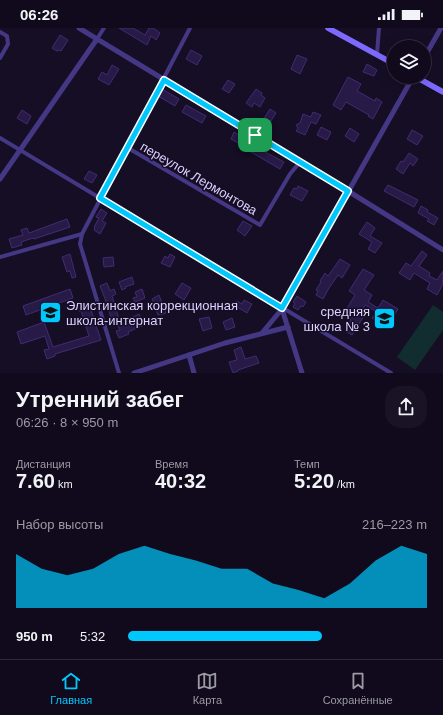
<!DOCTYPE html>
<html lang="ru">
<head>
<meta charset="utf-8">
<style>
	body { margin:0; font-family:Helvetica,sans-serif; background:#191325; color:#f1f3f6; height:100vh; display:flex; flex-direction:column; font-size:15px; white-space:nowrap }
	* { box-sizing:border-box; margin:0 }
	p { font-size:13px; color:#9c9aa3 }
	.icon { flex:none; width:22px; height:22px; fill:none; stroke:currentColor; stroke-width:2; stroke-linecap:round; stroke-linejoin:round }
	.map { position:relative; height:345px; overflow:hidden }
	.details { display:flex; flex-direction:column; background:#100a1c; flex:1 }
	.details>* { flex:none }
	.tools { position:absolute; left:387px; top:12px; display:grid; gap:8px }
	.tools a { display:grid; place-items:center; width:44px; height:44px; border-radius:50%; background:#100a1c; box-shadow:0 4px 16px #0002,0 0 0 1px #302b3b; font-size:20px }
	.pin { position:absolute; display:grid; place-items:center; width:34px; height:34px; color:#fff; margin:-17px; border-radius:8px; box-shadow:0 2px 6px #0006 }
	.round { display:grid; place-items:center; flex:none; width:42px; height:42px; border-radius:16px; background:#191325 }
	.headline { display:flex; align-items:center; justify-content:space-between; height:68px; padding:0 16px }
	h1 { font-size:22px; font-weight:800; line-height:30px }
	.metrics { display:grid; grid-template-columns:repeat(3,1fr); gap:6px; height:68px; padding:4px 16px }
	.metrics div { display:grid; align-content:center }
	.metrics b { font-size:20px; font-weight:800 }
	.metrics small { font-size:11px; font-weight:400 }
	.metrics p { font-size:11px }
	.chart { height:112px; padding:8px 16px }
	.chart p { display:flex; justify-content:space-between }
	.chart svg { width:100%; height:72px; margin-top:4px; fill:#00c8fd; opacity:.7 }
	ul { padding:0 16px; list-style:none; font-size:13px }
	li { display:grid; grid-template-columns:64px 48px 1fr; align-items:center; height:30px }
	li i { height:10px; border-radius:5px; background:#00c8fd }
	.status { display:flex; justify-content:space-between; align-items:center; height:28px; padding:0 20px; background:#100a1c; direction:ltr }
	.status svg { height:11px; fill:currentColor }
	.tabs { display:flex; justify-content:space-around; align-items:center; height:56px; border-top:1px solid #302b3b; background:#100a1c; font-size:11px; color:#9c9aa3 }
	.tabs a { display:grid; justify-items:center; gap:2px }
	.tabs .selected { color:#00c8fd }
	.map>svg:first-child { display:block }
	.green { fill:#112d2f }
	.building { fill:#281a46; stroke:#412b73 }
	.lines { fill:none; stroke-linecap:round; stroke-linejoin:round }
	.minor { stroke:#443885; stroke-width:4 }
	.tertiary { stroke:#443885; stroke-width:5 }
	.secondary { stroke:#7e69ff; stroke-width:5.5 }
	.route-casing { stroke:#fff; stroke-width:8 }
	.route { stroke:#00c8fd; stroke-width:5 }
	.labels { text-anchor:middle; stroke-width:3; stroke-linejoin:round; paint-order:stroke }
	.street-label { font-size:13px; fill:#dcd2ff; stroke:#150e25 }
	.poi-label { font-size:13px; fill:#dcd2ff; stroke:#150e25; text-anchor:start }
</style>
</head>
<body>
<div class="status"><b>06:26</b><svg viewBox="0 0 49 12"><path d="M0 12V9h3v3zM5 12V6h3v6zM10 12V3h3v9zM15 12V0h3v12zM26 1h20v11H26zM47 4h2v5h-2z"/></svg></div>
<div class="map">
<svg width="443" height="345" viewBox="0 0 443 345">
	<rect width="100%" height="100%" fill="#150e25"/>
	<path class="green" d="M433 277 443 284V302L415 342 397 329Z"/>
	<g class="building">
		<path d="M119 0H133L145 7 149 0H153L160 5 156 12 151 8 147 17Z"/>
		<path d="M60 7 68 12 61 23 59 22 57 23 52 20Z"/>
		<path d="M191 22 202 28 197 37 186 31Z"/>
		<path d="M297 27 307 31 300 46 291 41Z"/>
		<path d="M367 36 377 42 374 48 363 44Z"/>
		<path d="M112 37 119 41 109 57 98 51 102 44 107 47Z"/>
		<path d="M348 49 361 56 357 63 375 73 376 70 382 74 373 91 368 88 369 87 346 74 341 82 333 77Z"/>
		<path d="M228 52 235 56 229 65 222 61Z"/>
		<path d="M162 61 179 71 175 78 158 68Z"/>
		<path d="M256 61 262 65 261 67 265 70 260 79 254 75 252 79 246 75Z"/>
		<path d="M186 77 206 88 202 95 182 84Z"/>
		<path d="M270 81 276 85 269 96 263 92Z"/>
		<path d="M22 82 31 88 27 96 17 90Z"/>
		<path d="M313 84 321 87 316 96 311 94 305 107 296 103 298 100 296 97 300 95 303 86 311 89Z"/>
		<path d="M321 99 331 104 327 112 317 107Z"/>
		<path d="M350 100 359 106 354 114 345 108Z"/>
		<path d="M412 102 423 108 417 117 407 111Z"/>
		<path d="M234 104 251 114 250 116 284 134 280 141 251 124 252 123 231 111Z"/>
		<path d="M409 125 418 131 413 138 410 135 403 146 396 141 401 133 403 134Z"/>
		<path d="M89 143 97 147 92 155 84 151Z"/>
		<path d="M388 157 418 172 414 179 384 163Z"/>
		<path d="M298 158 308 163 302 173 290 167 294 160 297 161Z"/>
		<path d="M421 178 428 182 427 184 438 190 434 197 427 193 429 191 418 185Z"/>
		<path d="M101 181 107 185 102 193 106 195 100 206 94 202 95 200 94 199 99 190 96 189Z"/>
		<path d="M67 191 70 199 34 211 33 210 21 214 22 217 12 220 9 211 23 207 21 202 27 200 29 205Z"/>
		<path d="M243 193 252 198 245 208 237 202Z"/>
		<path d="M367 194 375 200 370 208 382 215 375 225 368 221 372 214 359 206Z"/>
		<path d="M422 223 427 227 419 238 430 245 429 248 437 252 443 243V256L437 267 427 261 430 255 414 245 410 252 399 245 406 235 411 238Z"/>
		<path d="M70 226 76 249 72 250 70 243 67 244 62 229Z"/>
		<path d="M170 226 175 229 170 239 161 235 165 228 168 230Z"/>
		<path d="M113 229 114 238 104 239 103 230Z"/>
		<path d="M340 231 350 237 342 250 338 247 329 260 323 271 316 267 318 263 316 262 321 254 320 253 325 245 328 248Z"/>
		<path d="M363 241 374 247 364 262 372 267 368 274 378 280 383 272 398 281 387 299 372 290 377 284 365 277 360 285 364 288 352 307 345 303 351 292 343 287 355 267 349 263Z"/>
		<path d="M132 249 134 256 125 259 126 260 122 262 119 254Z"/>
		<path d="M107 255 110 263 114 261 116 266 112 268 119 291 112 294 107 276 100 258Z"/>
		<path d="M182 255 191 260 184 272 175 266Z"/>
		<path d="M70 261 73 270 26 287 23 278Z"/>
		<path d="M142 261 145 270 135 274 133 270 137 269 135 264Z"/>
		<path d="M159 267 166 285 161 287V286L158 287 152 271Z"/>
		<path d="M297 268 306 274 303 279 301 278 298 282 293 279 295 275 293 274Z"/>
		<path d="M244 272 252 276 247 285 234 277 237 273 242 276Z"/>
		<path d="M89 276 101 312 55 326V328L47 331 44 322 49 321 45 308 21 316 17 304 44 294 53 319 89 308 81 283 80 284 78 280Z"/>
		<path d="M139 286 144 297 128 304 129 306 119 310 116 303 120 302 118 298 130 293 129 291Z"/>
		<path d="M209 289 212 300 203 303 199 291Z"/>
		<path d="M232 290 235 299 226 302 223 294Z"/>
		<path d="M241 319 245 331 256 328 259 335 238 342V343L233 345 229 334 237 332 234 322Z"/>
	</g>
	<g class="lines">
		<g class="minor">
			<path d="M0 4 7 8 8 16 0 30"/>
			<path d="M97 11 104 0"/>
			<path d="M377 26 379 0"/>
			<path d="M0 110 391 345"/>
			<path d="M128 120 260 197 290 146 300 134"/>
			<path d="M0 229 82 206"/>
			<path d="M119 345 80 216 82 206 190 0"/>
		</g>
		<g class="tertiary">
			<path d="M79 0 348 163 443 222"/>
			<path d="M424 30 441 0"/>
			<path d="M0 151 97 11"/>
			<path d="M282 281 302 345"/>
			<path d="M262 305 282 281 413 49"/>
			<path d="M189 327 194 345"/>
			<path d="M134 345 225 315 288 299"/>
		</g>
		<g class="secondary">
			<path d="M328 0 394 36"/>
			<path d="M416 49 443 64"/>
		</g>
	</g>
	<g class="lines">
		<defs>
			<path id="route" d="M164 52 348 163 282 280 100 170Z"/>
		</defs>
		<use href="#route" class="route-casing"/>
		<use href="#route" class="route"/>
	</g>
	<defs>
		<symbol id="school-square" viewBox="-11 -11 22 22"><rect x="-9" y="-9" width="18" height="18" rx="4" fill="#00c8fd" stroke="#150e25"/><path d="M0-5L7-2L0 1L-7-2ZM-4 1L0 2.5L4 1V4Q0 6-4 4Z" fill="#111"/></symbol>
	</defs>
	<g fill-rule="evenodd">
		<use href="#school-square" x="38" y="272" width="25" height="25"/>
		<use href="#school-square" x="372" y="278" width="25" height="25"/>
	</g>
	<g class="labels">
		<g class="street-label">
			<text transform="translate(199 150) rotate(30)" y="5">переулок Лермонтова</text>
		</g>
		<g class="poi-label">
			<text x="66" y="282">Элистинская коррекционная<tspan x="66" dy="15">школа-интернат</tspan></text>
			<text x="370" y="288" text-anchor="end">средняя<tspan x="370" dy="15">школа № 3</tspan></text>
		</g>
	</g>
</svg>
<div class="tools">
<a><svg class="icon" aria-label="layers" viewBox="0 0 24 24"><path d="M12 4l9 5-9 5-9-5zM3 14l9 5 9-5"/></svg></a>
</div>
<div class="pin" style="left:255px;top:107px;background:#1e9e55"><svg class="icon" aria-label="arrive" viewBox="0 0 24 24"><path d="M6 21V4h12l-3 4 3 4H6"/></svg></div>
</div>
<section class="details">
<div class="headline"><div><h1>Утренний забег</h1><p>06:26 · 8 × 950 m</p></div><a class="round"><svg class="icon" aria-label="share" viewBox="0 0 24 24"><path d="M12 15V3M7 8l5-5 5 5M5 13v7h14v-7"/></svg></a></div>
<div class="metrics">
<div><p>Дистанция</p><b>7.60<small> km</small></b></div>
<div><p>Время</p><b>40:32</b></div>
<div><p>Темп</p><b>5:20<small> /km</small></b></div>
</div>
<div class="chart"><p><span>Набор высоты</span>216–223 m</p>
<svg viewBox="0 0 160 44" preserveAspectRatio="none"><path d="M0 44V11L10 20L20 24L30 20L40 11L50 6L60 11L70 15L80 20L90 20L100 29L110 33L120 38L130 29L140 15L150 6L160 11V44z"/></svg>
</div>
<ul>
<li><b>950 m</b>5:32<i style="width:65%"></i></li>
</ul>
</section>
<nav class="tabs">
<a class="selected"><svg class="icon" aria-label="home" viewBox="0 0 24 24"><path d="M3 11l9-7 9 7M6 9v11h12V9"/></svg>Главная</a>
<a><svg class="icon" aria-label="map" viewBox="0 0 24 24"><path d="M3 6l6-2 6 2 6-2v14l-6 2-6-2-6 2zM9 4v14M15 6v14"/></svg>Карта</a>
<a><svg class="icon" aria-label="saved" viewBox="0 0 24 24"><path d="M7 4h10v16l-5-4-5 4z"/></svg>Сохранённые</a>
</nav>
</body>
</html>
